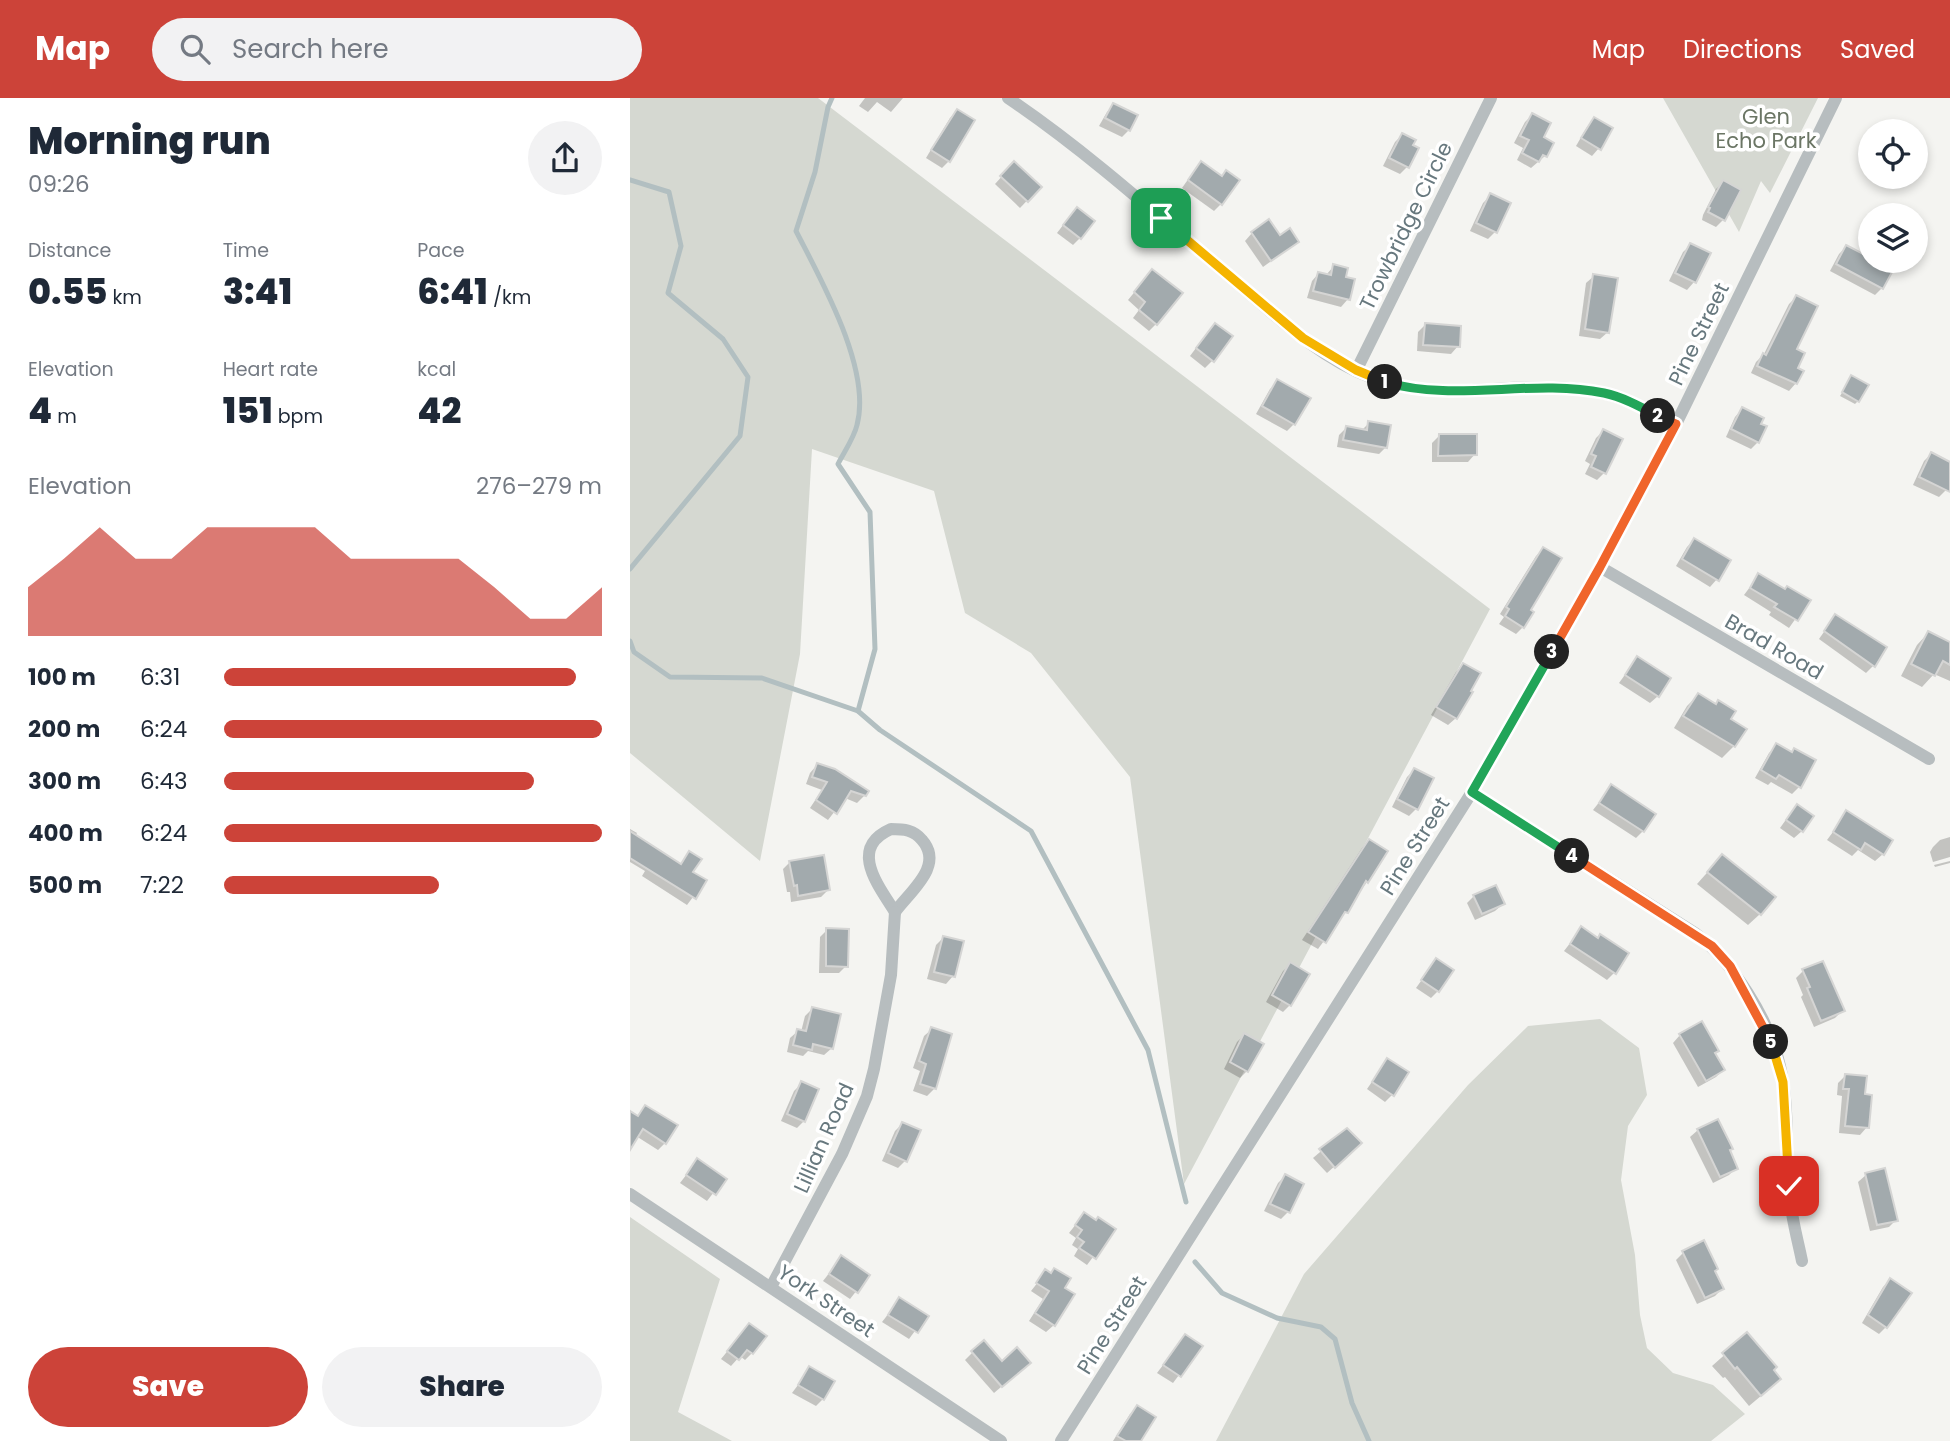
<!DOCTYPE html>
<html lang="en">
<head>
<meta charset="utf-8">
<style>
	body { margin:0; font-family:Poppins,sans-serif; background:#f2f2f3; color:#1f2937; height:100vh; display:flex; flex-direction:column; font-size:26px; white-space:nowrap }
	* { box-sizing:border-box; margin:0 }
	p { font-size:23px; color:#747a83 }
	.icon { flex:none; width:38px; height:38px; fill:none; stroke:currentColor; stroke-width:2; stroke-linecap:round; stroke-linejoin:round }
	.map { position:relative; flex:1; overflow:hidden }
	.panel { display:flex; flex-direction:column; background:#fff; width:630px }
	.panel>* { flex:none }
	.fabs { position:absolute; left:1228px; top:21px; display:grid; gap:14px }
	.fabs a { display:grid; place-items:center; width:70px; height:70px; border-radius:50%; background:#fff; box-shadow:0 4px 10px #0003; font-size:35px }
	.pin { position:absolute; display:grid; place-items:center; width:60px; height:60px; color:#fff; margin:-30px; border-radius:14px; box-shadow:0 4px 10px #0006 }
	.km { position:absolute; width:35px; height:35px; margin:-18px; border-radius:50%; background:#222; color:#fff; font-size:19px; line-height:35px; text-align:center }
	.round { display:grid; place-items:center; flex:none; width:74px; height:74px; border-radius:37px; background:#f2f2f3 }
	.summary { display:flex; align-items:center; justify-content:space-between; height:119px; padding:0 28px }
	h1 { font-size:38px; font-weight:800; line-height:52px }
	.stats { display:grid; grid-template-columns:repeat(3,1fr); gap:10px; height:119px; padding:7px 28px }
	.stats div { display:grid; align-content:center }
	.stats b { font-size:35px; font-weight:800 }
	.stats small { font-size:19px; font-weight:400 }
	.stats p { font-size:19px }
	.chart { height:196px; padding:14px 28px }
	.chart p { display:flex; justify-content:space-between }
	.chart svg { width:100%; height:126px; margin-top:7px; fill:#cc4339; opacity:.7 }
	.action { display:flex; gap:14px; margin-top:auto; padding:14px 28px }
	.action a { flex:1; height:80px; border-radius:42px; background:#cc4339; color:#fff; font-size:28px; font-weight:800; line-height:80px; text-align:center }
	.action a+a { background:#f2f2f3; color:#1f2937 }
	ul { padding:0 28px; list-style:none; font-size:23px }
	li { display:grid; grid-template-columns:112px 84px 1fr; align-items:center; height:52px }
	li i { height:18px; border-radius:9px; background:#cc4339 }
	header { display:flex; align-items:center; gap:42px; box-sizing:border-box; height:98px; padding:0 35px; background:#cc4339; color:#fff }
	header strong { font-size:33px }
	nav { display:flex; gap:38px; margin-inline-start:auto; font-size:24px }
	.search { width:490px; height:63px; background:#f2f2f3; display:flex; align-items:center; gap:18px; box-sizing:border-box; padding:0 24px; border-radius:38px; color:#747a83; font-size:26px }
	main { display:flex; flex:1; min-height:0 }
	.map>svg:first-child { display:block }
	.green { fill:#d5d8d1 }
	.shadow { fill:#0003 }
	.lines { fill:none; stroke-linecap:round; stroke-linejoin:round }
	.stream { stroke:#b2bfc1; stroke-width:5 }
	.building { fill:#a2aaad; stroke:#d5d5d4; stroke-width:2 }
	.minor { stroke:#b7bdbf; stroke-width:12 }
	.split-1-casing { stroke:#fff; stroke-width:14 }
	.split-2-casing { stroke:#fff; stroke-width:14 }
	.split-3-casing { stroke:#fff; stroke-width:14 }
	.split-4-casing { stroke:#fff; stroke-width:14 }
	.split-5-casing { stroke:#fff; stroke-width:14 }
	.split-6-casing { stroke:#fff; stroke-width:14 }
	.split-1 { stroke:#f5b400; stroke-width:9 }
	.split-2 { stroke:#22a559; stroke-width:9 }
	.split-3 { stroke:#f0652b; stroke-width:9 }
	.split-4 { stroke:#22a559; stroke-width:9 }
	.split-5 { stroke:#f0652b; stroke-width:9 }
	.split-6 { stroke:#f5b400; stroke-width:9 }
	.labels { text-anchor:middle; stroke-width:7; stroke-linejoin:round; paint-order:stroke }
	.park-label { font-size:21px; fill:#6b7665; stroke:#fff }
	.street-label { font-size:21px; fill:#67787e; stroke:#fff }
</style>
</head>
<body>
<header>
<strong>Map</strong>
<div class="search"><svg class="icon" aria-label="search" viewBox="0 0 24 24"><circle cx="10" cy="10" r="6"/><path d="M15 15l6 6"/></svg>Search here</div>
<nav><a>Map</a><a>Directions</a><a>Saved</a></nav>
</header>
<main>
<section class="panel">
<div class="summary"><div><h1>Morning run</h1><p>09:26</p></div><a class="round"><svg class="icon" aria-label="share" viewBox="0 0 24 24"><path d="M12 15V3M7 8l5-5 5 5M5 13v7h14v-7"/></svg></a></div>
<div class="stats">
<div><p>Distance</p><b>0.55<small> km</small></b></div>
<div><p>Time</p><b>3:41</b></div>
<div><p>Pace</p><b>6:41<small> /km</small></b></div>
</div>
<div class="stats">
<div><p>Elevation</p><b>4<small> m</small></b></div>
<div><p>Heart rate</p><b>151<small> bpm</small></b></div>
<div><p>kcal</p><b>42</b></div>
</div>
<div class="chart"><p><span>Elevation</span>276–279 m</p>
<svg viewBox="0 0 160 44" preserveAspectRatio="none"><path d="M0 44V27L10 17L20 6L30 17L40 17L50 6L60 6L70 6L80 6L90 17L100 17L110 17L120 17L130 27L140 38L150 38L160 27V44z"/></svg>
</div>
<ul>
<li><b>100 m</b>6:31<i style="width:93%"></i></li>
<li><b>200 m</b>6:24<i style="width:100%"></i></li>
<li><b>300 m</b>6:43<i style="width:82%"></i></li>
<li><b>400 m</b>6:24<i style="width:100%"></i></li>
<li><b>500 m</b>7:22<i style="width:57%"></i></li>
</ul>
<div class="action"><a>Save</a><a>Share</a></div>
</section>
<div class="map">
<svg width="1320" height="1343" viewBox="0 0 1320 1343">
	<rect width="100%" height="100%" fill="#f4f4f1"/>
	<g class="green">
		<path d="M0 0H188L860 511 554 1086 500 679 401 555 335 515 304 393 182 351 170 556 130 763 0 655Z"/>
		<path d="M1033 0H1188L1140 95 1131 83 1109 134Z"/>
		<path d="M970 921 1009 950 1017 997 998 1028 991 1082 1005 1157 1010 1217 1017 1250 1043 1275 1083 1287 1115 1316 1081 1343H586L674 1176 838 987 898 928Z"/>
		<path d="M0 1119 90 1181 48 1314 102 1343H0Z"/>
	</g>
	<g class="shadow">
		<path d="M235 0H273L261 14 247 4 238 14 229 8Z"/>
		<path d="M484 7 499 32 492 39 469 28 477 14Z"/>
		<path d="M327 13 319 63 312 70 296 60 320 20Z"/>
		<path d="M902 17 915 58 901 70 887 62 893 50 884 45 895 24Z"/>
		<path d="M964 22 969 50 962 58 946 48 957 29Z"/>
		<path d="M772 37 777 69 770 76 753 68 765 44Z"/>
		<path d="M384 65 410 89 390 110 365 86Z"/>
		<path d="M564 73 591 106 584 113 552 90Z"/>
		<path d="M1094 84 1093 122 1086 129 1072 122 1073 117 1086 91Z"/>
		<path d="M861 97 865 134 858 141 840 133 853 105Z"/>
		<path d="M440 118 450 140 443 147 427 135Z"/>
		<path d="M622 135 659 150 633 169 615 143Z"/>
		<path d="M1061 147 1078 156 1064 184 1057 192 1039 183 1053 154Z"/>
		<path d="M1216 149 1261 172 1252 190 1245 197 1200 173 1209 156Z"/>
		<path d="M704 168 714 180 718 201 711 209 677 200 682 183 689 175 696 177Z"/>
		<path d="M964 178 978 234 970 241 949 238 956 185Z"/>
		<path d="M516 180 526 226 519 233 503 220 509 212 498 202Z"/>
		<path d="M1166 199V285L1159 293 1121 275 1126 264 1134 256 1159 206Z"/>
		<path d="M795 227 828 248 821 256 787 253 788 234Z"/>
		<path d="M578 234 582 263 575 270 560 258Z"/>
		<path d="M1219 283 1228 303 1225 306 1210 298Z"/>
		<path d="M648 284 678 301 664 326 657 333 626 316 640 291Z"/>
		<path d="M1112 311 1128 344 1121 351 1096 339 1105 319Z"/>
		<path d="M739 325 756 349 749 356 707 349 709 337 716 330 731 333Z"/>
		<path d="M973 333 974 375 967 382 955 376 960 366 955 363 966 340Z"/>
		<path d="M809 338 845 356 838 364H802V345Z"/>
		<path d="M1301 356 1316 392 1309 399 1283 387 1294 363Z"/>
		<path d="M1064 442 1087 481 1080 489 1046 468 1057 449Z"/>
		<path d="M913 451 898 513 893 529 886 536 869 526 874 519 870 516 906 458Z"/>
		<path d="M1129 477 1154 493 1178 503 1159 530 1139 517 1141 514 1114 497Z"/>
		<path d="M1205 518 1243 568 1236 575 1189 541Z"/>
		<path d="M1298 535 1320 546V583L1304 576 1292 589 1271 578 1287 547Z"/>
		<path d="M1007 560 1028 598 1020 605 989 585Z"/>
		<path d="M833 567 838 593 841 595 826 620 818 627 801 617 826 574Z"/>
		<path d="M1068 597 1114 632 1104 648 1092 660 1044 630 1057 608Z"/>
		<path d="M1146 648 1169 689 1162 696 1141 684 1138 687 1125 680 1139 655Z"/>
		<path d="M187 667 235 697 227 705 215 700 198 722 180 710 192 692 176 686 180 675Z"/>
		<path d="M784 672 786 711 779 718 762 709 777 679Z"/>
		<path d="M982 688 1013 733 1006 740 963 712Z"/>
		<path d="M1217 715 1253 756 1245 763 1228 752 1222 758 1197 742Z"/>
		<path d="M1160 716 1172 733 1164 740 1150 730Z"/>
		<path d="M0 731 7 735 5 738 50 767 60 755 61 775 75 783 57 807 12 778 15 773 0 764Z"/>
		<path d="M1320 739V759L1303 764 1300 754 1303 749 1310 742Z"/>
		<path d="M739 743 737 784 688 851 672 842 732 750Z"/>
		<path d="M1092 758 1130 816 1118 827 1067 786Z"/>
		<path d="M1320 763V765L1305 769 1304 767Z"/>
		<path d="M160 764 198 792 191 799 161 804 160 794H157L153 771Z"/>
		<path d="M844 798 873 806 865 813 845 822 837 805Z"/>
		<path d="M951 831 984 875 977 882 934 853Z"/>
		<path d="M197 832 216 868 209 875H189L190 839Z"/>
		<path d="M313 840 323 878 316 886 297 881 306 847Z"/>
		<path d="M806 862 808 893 801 900 786 890Z"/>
		<path d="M661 866 660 907 653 914 636 904 653 873Z"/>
		<path d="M1173 873 1212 913 1205 920 1184 929 1171 899 1173 897 1166 880Z"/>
		<path d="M182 911 202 950 194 957 178 953 173 958 157 954 160 940 168 933 171 934 175 918Z"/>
		<path d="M302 931 320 938 304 991 297 998 283 993 290 973 283 970 294 938Z"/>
		<path d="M614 937 617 973 610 980 594 971 607 944Z"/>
		<path d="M1050 937 1084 955 1093 972 1086 979 1068 989 1043 945Z"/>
		<path d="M757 962 763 996 755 1004 737 991Z"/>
		<path d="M1215 978 1233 998 1237 1029 1230 1037 1209 1035 1212 998 1207 997 1208 985Z"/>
		<path d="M171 986 174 1023 167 1030 151 1023 164 993Z"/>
		<path d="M15 1009 35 1045 28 1052 6 1038 0 1046V1015L6 1019Z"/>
		<path d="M1088 1023 1106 1070 1099 1077 1083 1085 1060 1039 1068 1032Z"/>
		<path d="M272 1026 275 1063 268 1070 252 1063 265 1033Z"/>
		<path d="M716 1032 723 1052 697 1075 683 1060Z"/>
		<path d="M67 1063 94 1081 77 1103 50 1085Z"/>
		<path d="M1236 1077 1266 1122 1259 1129 1240 1133 1228 1084Z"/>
		<path d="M655 1078 658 1114 651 1121 634 1113 648 1085Z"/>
		<path d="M454 1116 484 1131 457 1167 444 1158 448 1151 442 1147 446 1140 439 1135Z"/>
		<path d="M1053 1155 1092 1191 1085 1198 1067 1206 1046 1162Z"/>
		<path d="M211 1160 238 1178 220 1201 193 1183Z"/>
		<path d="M416 1174 433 1191 424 1227 416 1234 399 1223 413 1201 401 1193Z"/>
		<path d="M1260 1182 1256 1229 1249 1236 1232 1225 1253 1189Z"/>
		<path d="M270 1201 296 1218 279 1241 252 1224Z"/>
		<path d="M119 1227 122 1255 115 1262 110 1258 101 1268 91 1261Z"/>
		<path d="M1117 1237 1138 1292 1119 1308 1095 1279 1093 1280 1082 1268Z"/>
		<path d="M555 1238 570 1249 543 1285 527 1275Z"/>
		<path d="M342 1255 372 1265 391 1272 364 1295 335 1262Z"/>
		<path d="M180 1271 193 1301 186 1308 162 1295Z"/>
		<path d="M508 1309 509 1343H483L500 1316Z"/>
	</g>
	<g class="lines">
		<g class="stream">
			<path d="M202 0 198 9 185 74 166 133C191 182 242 271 227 327 224 340 214 354 208 366L240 414 245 551 228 613"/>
			<path d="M0 82 39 94 51 148 38 195 93 241 118 279 110 338 0 471"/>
			<path d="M0 543 4 554 40 579 132 580 228 613 250 632 401 733 518 952 556 1104"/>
			<path d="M565 1164 592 1195 647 1220 691 1229 705 1241 722 1305 739 1343"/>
		</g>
	</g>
	<g class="building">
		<path d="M483 5 508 17 500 33 475 20Z"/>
		<path d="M327 11 345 22 320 64 301 52Z"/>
		<path d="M902 15 921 25 914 39 924 45 917 59 913 57 909 64 892 55 899 42 890 38Z"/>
		<path d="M964 19 983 30 971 52 951 40Z"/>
		<path d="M772 35 786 42 783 47 789 50 779 70 759 60Z"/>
		<path d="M384 63 412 89 398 104 370 78Z"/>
		<path d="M571 63 592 78 596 72 610 82 592 107 558 82Z"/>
		<path d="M1093 82 1111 92 1095 123 1078 114 1080 110 1078 109Z"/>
		<path d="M860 95 881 105 867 135 846 125Z"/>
		<path d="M447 109 465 123 451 141 433 127Z"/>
		<path d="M639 121 650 137 660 130 669 144 641 163 621 134Z"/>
		<path d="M1060 145 1081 155 1066 185 1045 175Z"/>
		<path d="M1216 147 1241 160V163H1268L1253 191 1206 166Z"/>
		<path d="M703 166 718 170 716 179 725 181 720 202 683 193 688 174 701 177Z"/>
		<path d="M522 171 553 195 527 227 509 212 515 204 504 194Z"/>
		<path d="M963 176 988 180 979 235 955 231Z"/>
		<path d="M1166 197 1188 208 1167 251 1175 255 1168 270 1174 273 1167 286 1127 268 1133 255 1136 257Z"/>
		<path d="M585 225 603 238 584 264 566 250Z"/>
		<path d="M795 225 831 228 830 249 793 247Z"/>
		<path d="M1221 277 1239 287 1229 304 1212 294Z"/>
		<path d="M647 281 681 300 665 327 632 308Z"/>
		<path d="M1112 309 1134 320 1131 326 1137 328 1129 345 1101 331Z"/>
		<path d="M738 323 761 327 757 350 713 342 716 328 737 332Z"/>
		<path d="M973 331 993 341 976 376 961 369 966 358 961 356Z"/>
		<path d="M809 336H847V357L808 358Z"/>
		<path d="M1301 354 1320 364V394L1289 379Z"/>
		<path d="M1064 440 1101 462 1089 483 1052 461Z"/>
		<path d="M913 449 932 460 901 512 904 514 894 530 875 518 879 511 876 509Z"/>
		<path d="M1128 475 1155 491 1157 488 1181 502 1168 523 1144 509 1147 506 1120 490Z"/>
		<path d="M1205 516 1257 549 1245 569 1194 533Z"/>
		<path d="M1298 533 1320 544V567L1313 563 1305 578 1281 566Z"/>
		<path d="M1007 558 1041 580 1029 599 995 577Z"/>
		<path d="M833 565 851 575 841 593 843 594 827 621 806 609Z"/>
		<path d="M1068 595 1086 606 1088 602 1106 613 1101 621 1117 631 1105 649 1053 618Z"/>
		<path d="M1146 645 1162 654 1164 650 1186 662 1171 690 1149 677 1146 681 1131 672Z"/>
		<path d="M187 665 205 671 239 693 236 698 221 693 207 716 186 702 197 684 182 679Z"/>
		<path d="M784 670 804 680 788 712 767 701Z"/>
		<path d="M981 686 1026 716 1014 734 969 705Z"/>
		<path d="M1167 706 1184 718 1173 734 1156 722Z"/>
		<path d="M1216 712 1263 742 1254 757 1235 745 1231 752 1203 734Z"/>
		<path d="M0 733 51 766 59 753 72 761 63 774 77 782 66 801 0 760Z"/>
		<path d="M739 741 758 753 738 785 736 783 718 815 715 814 696 845 678 834Z"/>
		<path d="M1092 756 1146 799 1131 817 1077 774Z"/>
		<path d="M194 757 200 792 168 798 167 787 164 788 159 763Z"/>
		<path d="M866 787 875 806 852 816 843 797Z"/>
		<path d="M951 828 968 840 970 836 999 855 986 876 940 846Z"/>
		<path d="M196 830 219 831 218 869 196 868Z"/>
		<path d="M313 838 334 843 325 879 304 874Z"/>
		<path d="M806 860 824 872 809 894 791 882Z"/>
		<path d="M1193 863 1215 913 1191 923 1177 890 1180 889 1172 871Z"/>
		<path d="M660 864 680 876 661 908 642 897Z"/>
		<path d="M182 909 211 916 203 951 183 946 182 952 163 947 167 931 176 933Z"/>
		<path d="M1072 923 1089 953 1085 955 1095 972 1076 983 1049 936Z"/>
		<path d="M301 929 322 936 306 991 290 986 296 966 289 963Z"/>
		<path d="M614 935 634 946 618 974 600 964Z"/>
		<path d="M757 960 779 974 764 998 742 984Z"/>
		<path d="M1215 976 1237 978 1235 996 1242 997 1239 1030 1215 1028 1219 991H1213Z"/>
		<path d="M171 983 189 991 175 1024 157 1016Z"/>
		<path d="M15 1007 48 1027 36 1046 13 1031 0 1052V1013L8 1018Z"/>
		<path d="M1088 1021 1103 1051 1100 1052 1108 1071 1090 1079 1067 1031Z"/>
		<path d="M272 1024 291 1032 277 1064 258 1055Z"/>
		<path d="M717 1030 732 1045 705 1070 689 1051Z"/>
		<path d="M67 1060 97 1081 86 1097 56 1077Z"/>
		<path d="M1255 1070 1268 1123 1247 1127 1235 1075Z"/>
		<path d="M655 1076 674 1086 660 1115 640 1106Z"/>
		<path d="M454 1114 466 1122 468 1119 486 1131 466 1161 449 1150 454 1144 447 1139 452 1132 445 1127Z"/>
		<path d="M1074 1142 1088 1171 1085 1173 1094 1191 1075 1200 1052 1153Z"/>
		<path d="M211 1157 240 1177 228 1195 199 1176Z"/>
		<path d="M424 1170 441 1180 435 1190 445 1196 425 1228 405 1215 419 1193 406 1185 415 1171 421 1175Z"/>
		<path d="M1260 1180 1282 1195 1257 1230 1238 1217Z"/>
		<path d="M269 1199 299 1218 288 1235 258 1217Z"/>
		<path d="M119 1225 137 1238 123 1256 117 1252 109 1262 97 1253Z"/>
		<path d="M1117 1234 1147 1269 1144 1272 1151 1281 1131 1298 1107 1269 1105 1271 1092 1255Z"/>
		<path d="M555 1236 573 1248 551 1279 533 1267Z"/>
		<path d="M354 1242 372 1263 387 1249 401 1265 372 1289 341 1253Z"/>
		<path d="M179 1268 205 1283 194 1302 168 1287Z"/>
		<path d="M507 1307 526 1319 511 1343H496L487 1338Z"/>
	</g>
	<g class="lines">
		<g class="minor">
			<path d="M378 0C455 52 525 115 596 176 641 213 686 259 742 280 815 306 884 281 957 292 989 296 1017 312 1046 326"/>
			<path d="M726 273 861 0"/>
			<path d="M970 469 1299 661"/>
			<path d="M842 694 1065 835C1103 864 1139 921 1150 968 1160 1010 1155 1057 1160 1101 1162 1122 1168 1143 1172 1163"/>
			<path d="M261 731C274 731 284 732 292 742 315 768 279 794 265 814 248 787 218 750 261 731Z"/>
			<path d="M0 1096 371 1343"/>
			<path d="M141 1189 212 1056 237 998 244 971 261 877 265 814"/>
			<path d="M431 1343 842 694 970 469 1046 326 1206 0"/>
		</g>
	</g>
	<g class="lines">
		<defs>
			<path id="split-1" d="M531 120 673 240 726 272 755 284"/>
			<path id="split-2" d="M755 284C826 305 901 280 974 295 993 299 1011 309 1028 318"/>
			<path id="split-3" d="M922 554 970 469 1046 326 1028 318"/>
			<path id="split-4" d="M922 554 842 694 942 758"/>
			<path id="split-5" d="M942 758 1082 848 1100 868 1141 944"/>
			<path id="split-6" d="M1141 944 1153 984 1159 1088"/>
		</defs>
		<use href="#split-1" class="split-1-casing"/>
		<use href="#split-2" class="split-2-casing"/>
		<use href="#split-3" class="split-3-casing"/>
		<use href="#split-4" class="split-4-casing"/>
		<use href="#split-5" class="split-5-casing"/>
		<use href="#split-6" class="split-6-casing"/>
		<use href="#split-1" class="split-1"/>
		<use href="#split-2" class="split-2"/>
		<use href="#split-3" class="split-3"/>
		<use href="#split-4" class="split-4"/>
		<use href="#split-5" class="split-5"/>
		<use href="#split-6" class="split-6"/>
	</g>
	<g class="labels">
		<g class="park-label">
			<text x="1136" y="26">Glen<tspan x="1136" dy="24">Echo Park</tspan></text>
		</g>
		<g class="street-label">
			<text transform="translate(776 128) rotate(-64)" y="7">Trowbridge Circle</text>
			<text transform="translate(1069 236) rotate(-64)" y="7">Pine Street</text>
			<text transform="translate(1144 549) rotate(30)" y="7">Brad Road</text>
			<text transform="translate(785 748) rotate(-58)" y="7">Pine Street</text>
			<text transform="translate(194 1040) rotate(-66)" y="7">Lillian Road</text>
			<text transform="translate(196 1203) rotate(34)" y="7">York Street</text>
			<text transform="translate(482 1227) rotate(-58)" y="7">Pine Street</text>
		</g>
	</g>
</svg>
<div class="fabs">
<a><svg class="icon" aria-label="locate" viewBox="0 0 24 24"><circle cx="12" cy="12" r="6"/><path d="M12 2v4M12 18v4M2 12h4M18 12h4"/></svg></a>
<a><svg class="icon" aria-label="layers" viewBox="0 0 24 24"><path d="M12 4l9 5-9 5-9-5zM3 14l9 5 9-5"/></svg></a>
</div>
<div class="pin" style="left:531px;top:120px;background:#1e9e55"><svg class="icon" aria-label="arrive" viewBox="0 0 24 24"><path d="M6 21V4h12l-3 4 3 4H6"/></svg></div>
<div class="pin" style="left:1159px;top:1088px;background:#d93025"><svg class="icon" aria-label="check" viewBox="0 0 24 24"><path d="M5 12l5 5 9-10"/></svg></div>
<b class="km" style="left:755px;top:284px">1</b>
<b class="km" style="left:1028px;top:318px">2</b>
<b class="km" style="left:922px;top:554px">3</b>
<b class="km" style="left:942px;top:758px">4</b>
<b class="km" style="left:1141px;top:944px">5</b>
</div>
</main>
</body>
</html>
